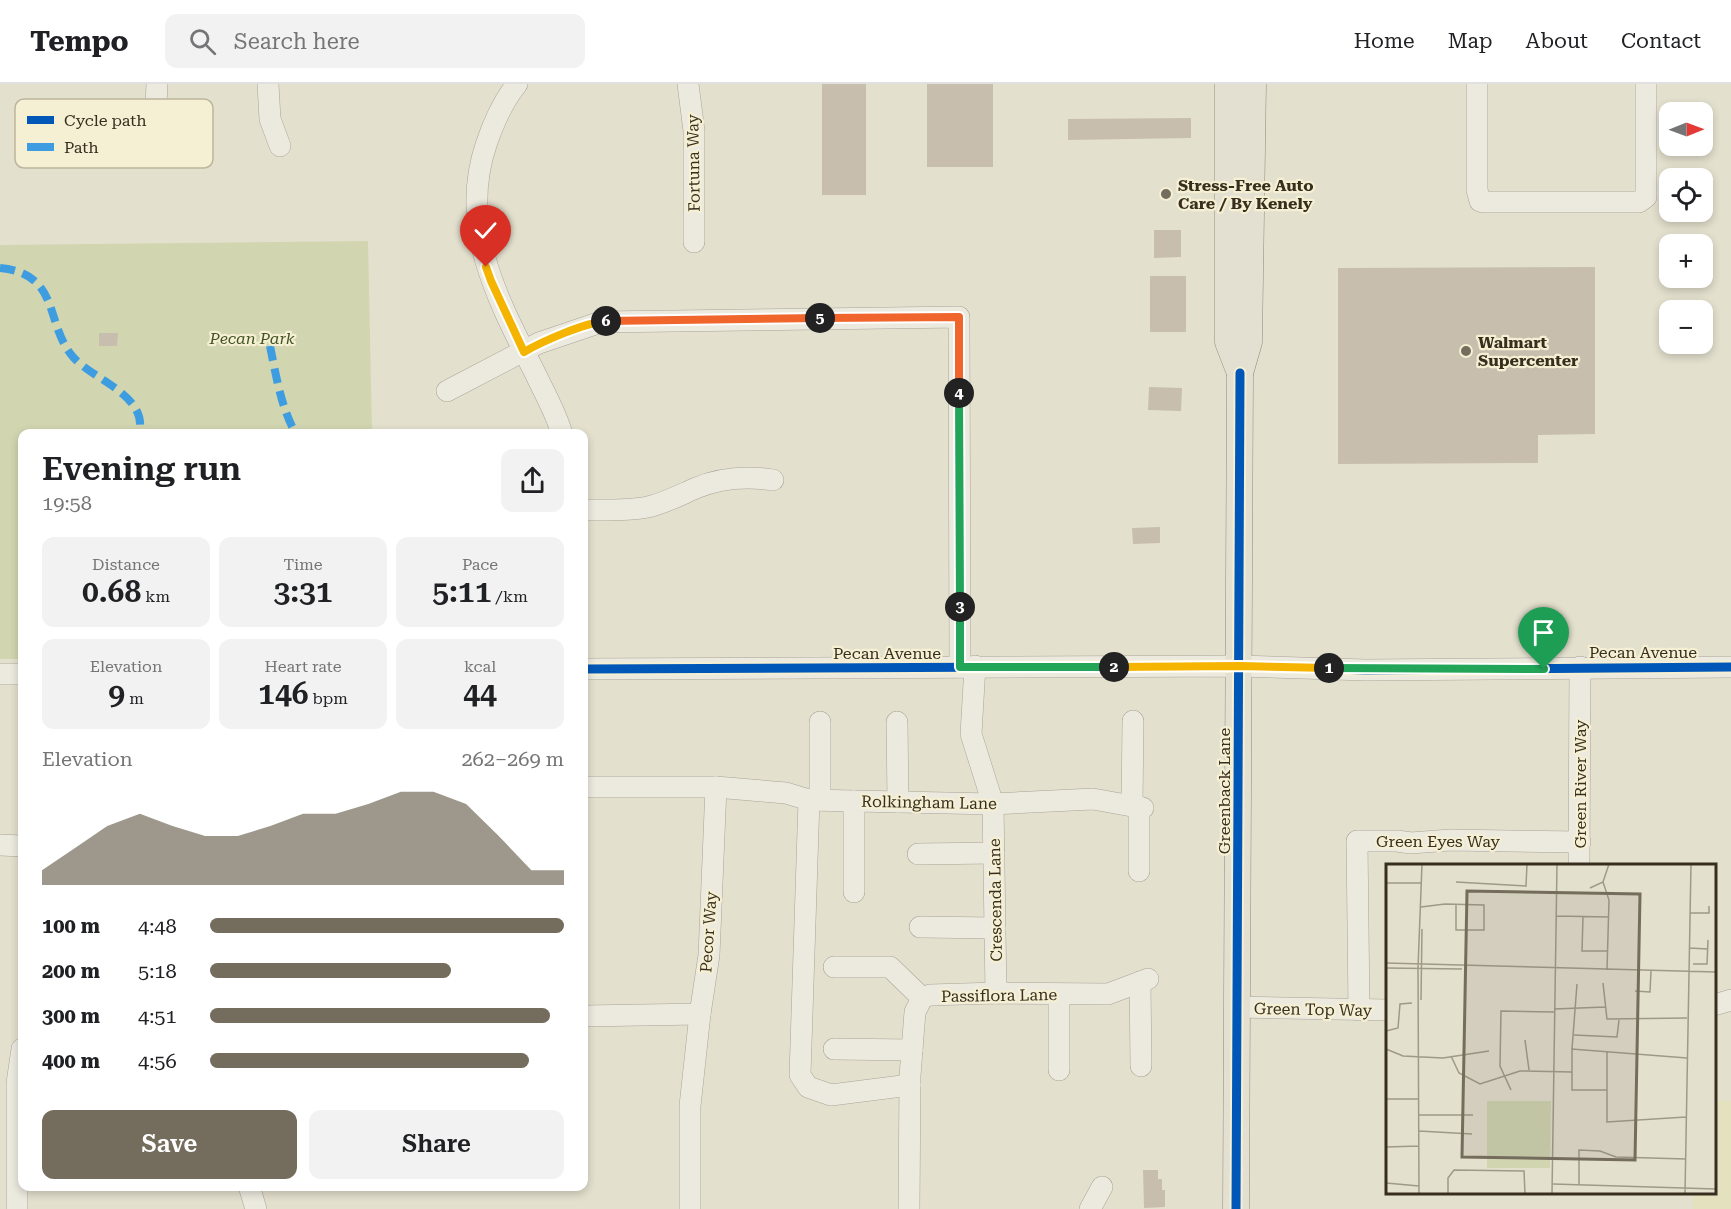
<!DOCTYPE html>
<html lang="en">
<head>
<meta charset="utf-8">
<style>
	body { margin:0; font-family:"Roboto Serif",serif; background:#f2f2f2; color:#202124; height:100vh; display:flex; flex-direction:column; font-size:22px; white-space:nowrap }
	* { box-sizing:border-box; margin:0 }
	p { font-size:20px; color:#757577 }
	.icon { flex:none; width:33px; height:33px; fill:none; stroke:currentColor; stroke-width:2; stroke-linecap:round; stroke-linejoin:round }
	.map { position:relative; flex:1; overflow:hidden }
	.panel { position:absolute; left:18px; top:345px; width:570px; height:762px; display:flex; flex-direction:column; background:#fff; border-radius:12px; box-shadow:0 3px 9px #0003 }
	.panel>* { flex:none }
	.needle { width:39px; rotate:89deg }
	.controls { position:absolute; left:1659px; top:18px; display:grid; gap:12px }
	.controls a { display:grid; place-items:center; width:54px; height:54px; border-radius:12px; background:#fff; box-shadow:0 3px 9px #0003; font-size:30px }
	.pin { position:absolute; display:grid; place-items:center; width:51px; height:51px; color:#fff; margin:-62px -26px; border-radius:50% 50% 50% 0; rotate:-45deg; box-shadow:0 0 6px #0007 }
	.pin .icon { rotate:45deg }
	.km { position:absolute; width:30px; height:30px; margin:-15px; border-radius:50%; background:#222; color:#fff; font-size:16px; line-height:30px; text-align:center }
	.round { display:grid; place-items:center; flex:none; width:63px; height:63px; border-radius:12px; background:#f2f2f2 }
	.summary { display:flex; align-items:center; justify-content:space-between; height:102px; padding:0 24px }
	h1 { font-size:33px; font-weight:600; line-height:45px }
	.figures { display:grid; grid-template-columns:repeat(3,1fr); gap:9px; height:102px; padding:6px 24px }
	.figures div { display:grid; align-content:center; border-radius:12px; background:#f2f2f2; text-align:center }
	.figures b { font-size:30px; font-weight:600 }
	.figures small { font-size:16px; font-weight:400 }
	.figures p { font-size:16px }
	.chart { height:168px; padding:12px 24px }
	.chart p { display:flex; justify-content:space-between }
	.chart svg { width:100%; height:108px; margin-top:6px; fill:#746c5c; opacity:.7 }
	.primary-button { display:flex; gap:12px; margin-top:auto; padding:12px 24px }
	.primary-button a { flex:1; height:69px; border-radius:12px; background:#746c5c; color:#fff; font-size:24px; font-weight:600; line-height:69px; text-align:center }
	.primary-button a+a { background:#f2f2f2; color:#202124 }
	ul { padding:0 24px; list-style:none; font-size:20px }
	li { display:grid; grid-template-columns:96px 72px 1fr; align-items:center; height:45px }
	li i { height:15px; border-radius:8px; background:#746c5c }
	header { display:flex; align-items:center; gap:36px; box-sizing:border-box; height:84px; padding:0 30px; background:#fff; border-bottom:2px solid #e0e0e0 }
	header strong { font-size:28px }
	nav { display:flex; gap:33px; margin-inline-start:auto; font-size:21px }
	.search { width:420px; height:54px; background:#f2f2f2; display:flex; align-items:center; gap:15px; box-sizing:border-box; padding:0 21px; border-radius:12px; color:#757577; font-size:22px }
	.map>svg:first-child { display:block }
	.farmland { fill:#e4e1be }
	.green { fill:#d1d5b0 }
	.building { fill:#c8beae }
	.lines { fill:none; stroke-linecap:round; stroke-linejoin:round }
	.minor-casing { stroke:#aaa496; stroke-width:22 }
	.major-casing { stroke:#8f8a7d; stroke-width:27 }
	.minor { stroke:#ece9df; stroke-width:21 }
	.major { stroke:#e4e0d1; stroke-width:26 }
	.quiet { stroke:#3e9de0; stroke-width:8; stroke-dasharray:15 8; stroke-linecap:butt }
	.cycleway-casing { stroke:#f5efd3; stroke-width:13 }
	.cycleway { stroke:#0057b8; stroke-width:9 }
	.split-1-casing { stroke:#fff; stroke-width:12 }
	.split-2-casing { stroke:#fff; stroke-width:12 }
	.split-3-casing { stroke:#fff; stroke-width:12 }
	.split-4-casing { stroke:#fff; stroke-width:12 }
	.split-5-casing { stroke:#fff; stroke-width:12 }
	.split-6-casing { stroke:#fff; stroke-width:12 }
	.split-7-casing { stroke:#fff; stroke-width:12 }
	.split-1 { stroke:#22a559; stroke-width:8 }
	.split-2 { stroke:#f5b400; stroke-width:8 }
	.split-3 { stroke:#22a559; stroke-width:8 }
	.split-4 { stroke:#22a559; stroke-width:8 }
	.split-5 { stroke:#f0652b; stroke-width:8 }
	.split-6 { stroke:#f0652b; stroke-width:8 }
	.split-7 { stroke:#f5b400; stroke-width:8 }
	.poi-dot { fill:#746c5c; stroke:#f5efd3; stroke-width:2 }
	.labels { text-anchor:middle; stroke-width:4.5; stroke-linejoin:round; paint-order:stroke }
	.street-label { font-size:16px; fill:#382e1e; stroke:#f5efd3 }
	.poi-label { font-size:16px; font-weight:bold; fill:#382e1e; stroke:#f5efd3; text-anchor:start }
	.park-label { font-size:16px; font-style:italic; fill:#445525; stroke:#f5efd3 }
	.inset-road { fill:none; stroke:#9f9988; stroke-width:1.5 }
	.view { fill:#746c5c; fill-opacity:0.15; stroke:#746c5c; stroke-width:3 }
	.inset-edge { fill:none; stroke:#382e1e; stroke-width:3 }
	.key { fill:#f5efd3; stroke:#bcb59d; stroke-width:1.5 }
	.key-label { font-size:16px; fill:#382e1e }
</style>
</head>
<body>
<header>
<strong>Tempo</strong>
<div class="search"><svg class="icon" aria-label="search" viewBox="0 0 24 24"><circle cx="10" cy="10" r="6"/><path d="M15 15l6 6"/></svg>Search here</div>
<nav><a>Home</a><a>Map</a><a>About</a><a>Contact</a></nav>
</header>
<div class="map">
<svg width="1731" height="1125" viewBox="0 0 1731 1125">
	<rect width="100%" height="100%" fill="#e4e0ce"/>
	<path class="farmland" d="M1715 1017H1731V1125H1693V1109L1714 1108Z"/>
	<path class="green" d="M368 157 372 349 22 350V575H0V161Z"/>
	<g class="building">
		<rect x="822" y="0" width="44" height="111"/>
		<rect x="927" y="0" width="66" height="83"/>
		<path d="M1191 34V54L1068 56V35Z"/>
		<path d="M1154 146H1181V173L1154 174Z"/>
		<path d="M1595 183V350L1538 351V379L1338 380V184Z"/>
		<rect x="1150" y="192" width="36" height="56"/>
		<path d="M99 249H118L117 262H99Z"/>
		<path d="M1149 303 1182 304 1181 327 1148 326Z"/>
		<path d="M1160 443V459L1133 460 1132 444Z"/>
		<path d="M1143 1086H1158V1095H1162V1106H1165V1123L1144 1124Z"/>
	</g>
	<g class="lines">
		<defs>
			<g id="minor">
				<path d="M268 0 270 35 280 62"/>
				<path d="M517 0C503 17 493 40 486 61 458 144 499 218 536 291 545 310 556 329 562 350"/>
				<path d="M688 0 694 47V158"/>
				<path d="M1477 0V106L1480 117 1483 118H1639L1646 113V0"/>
				<path d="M154 63 157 0"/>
				<path d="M447 307 539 259 601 238 959 233 960 583"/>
				<path d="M584 426C605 426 627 427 648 423 665 419 680 411 696 404 720 394 747 392 773 396"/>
				<path d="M975 582 971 650 993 720 996 909"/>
				<path d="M584 585 1240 582 1366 586 1731 583"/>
				<path d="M0 590H22"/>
				<path d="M820 638V716"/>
				<path d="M897 638 898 718"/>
				<path d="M584 703H716L709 871 700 930 690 1022V1125"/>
				<path d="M716 703 786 709 809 716 993 720 1093 715 1143 724"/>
				<path d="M809 716 800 991 808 1003 831 1011 910 1001"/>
				<path d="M854 717V808"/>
				<path d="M1132 722 1133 637"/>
				<path d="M1139 723V787"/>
				<path d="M0 761 22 762"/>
				<path d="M918 770 994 769"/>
				<path d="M1579 782 1580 583"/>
				<path d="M920 843 995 844"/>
				<path d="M834 883H890L922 914"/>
				<path d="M1140 898 1141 982"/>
				<path d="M1059 910V986"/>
				<path d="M1714 921 1731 916"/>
				<path d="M1238 923 1388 926"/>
				<path d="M1359 926 1357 757H1397L1411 759 1450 756 1580 758"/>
				<path d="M584 932 700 930"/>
				<path d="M834 965 912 966"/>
				<path d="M249 1102 256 1125"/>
				<path d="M17 1125V999L22 965"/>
				<path d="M909 1125 910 992 915 928 922 914 930 911 996 909 1108 910 1148 895"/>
				<path d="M1090 1125 1102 1103"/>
			</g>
			<g id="major">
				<path d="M1228 0V258L1240 289"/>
				<path d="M1236 1125 1240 289 1249 258 1253 0"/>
			</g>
		</defs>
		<use href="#minor" class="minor-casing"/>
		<use href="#major" class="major-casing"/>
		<use href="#minor" class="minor"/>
		<use href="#major" class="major"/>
		<g class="quiet">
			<path d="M0 184C62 190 44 241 74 274 94 296 149 312 139 350"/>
			<path d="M270 262C276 291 281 324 296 350"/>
		</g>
		<defs>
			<g id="cycleway">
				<path d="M584 585 1240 582 1366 586 1731 583"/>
				<path d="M1236 1125 1240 289"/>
			</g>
		</defs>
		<use href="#cycleway" class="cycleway-casing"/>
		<use href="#cycleway" class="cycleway"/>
	</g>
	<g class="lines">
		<defs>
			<path id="split-1" d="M1329 584 1544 585"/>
			<path id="split-2" d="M1114 583 1240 582 1329 584"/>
			<path id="split-3" d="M960 523V583H1114"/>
			<path id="split-4" d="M959 309 960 523"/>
			<path id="split-5" d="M820 234 959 233V309"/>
			<path id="split-6" d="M606 237 820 234"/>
			<path id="split-7" d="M486 183 491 197 524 268C543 257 584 239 606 237"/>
		</defs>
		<use href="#split-1" class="split-1-casing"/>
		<use href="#split-2" class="split-2-casing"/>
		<use href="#split-3" class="split-3-casing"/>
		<use href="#split-4" class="split-4-casing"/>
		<use href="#split-5" class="split-5-casing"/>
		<use href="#split-6" class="split-6-casing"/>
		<use href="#split-7" class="split-7-casing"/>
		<use href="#split-1" class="split-1"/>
		<use href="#split-2" class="split-2"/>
		<use href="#split-3" class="split-3"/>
		<use href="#split-4" class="split-4"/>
		<use href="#split-5" class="split-5"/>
		<use href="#split-6" class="split-6"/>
		<use href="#split-7" class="split-7"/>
	</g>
	<g class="poi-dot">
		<circle cx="1166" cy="110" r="6"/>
		<circle cx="1466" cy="267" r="6"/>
	</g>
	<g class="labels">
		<g class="street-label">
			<text transform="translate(693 79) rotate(-91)" y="6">Fortuna Way</text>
			<text x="1643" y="574">Pecan Avenue</text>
			<text x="887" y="575">Pecan Avenue</text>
			<text transform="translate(1580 700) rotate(-90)" y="6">Green River Way</text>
			<text transform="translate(1224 707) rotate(-90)" y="6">Greenback Lane</text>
			<text transform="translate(929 718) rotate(1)" y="6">Rolkingham Lane</text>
			<text x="1438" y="763">Green Eyes Way</text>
			<text transform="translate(995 816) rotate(-91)" y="6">Crescenda Lane</text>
			<text transform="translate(708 848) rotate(-86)" y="6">Pecor Way</text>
			<text transform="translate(999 911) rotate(-1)" y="6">Passiflora Lane</text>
			<text transform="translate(1313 925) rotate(1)" y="6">Green Top Way</text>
		</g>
		<g class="poi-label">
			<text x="1178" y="107">Stress-Free Auto<tspan x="1178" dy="18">Care / By Kenely</tspan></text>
			<text x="1478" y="264">Walmart<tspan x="1478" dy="18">Supercenter</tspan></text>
		</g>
		<g class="park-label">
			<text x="252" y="260">Pecan Park</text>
		</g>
	</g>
	<g transform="translate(1386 780)">
		<rect width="330" height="330" fill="#e4e0ce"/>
		<path d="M101 237H165L164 304H101Z" fill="#d1d5b0"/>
		<path class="inset-road" d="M70 18 140 22 141 0M217 18 223 36 221 106M0 19H36M204 24 217 18 223 0M35 43 59 40 98 41V66H70V40M304 49H323V42M170 52 223 53M197 53 196 87H222M303 84 322 85M0 99 330 108M307 100H321L322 76M0 104 76 105M217 119 221 155 301 154M249 127 264 128 265 107M35 136 36 65M168 145 219 143M0 167 12 164 14 140 26 139M188 171 231 173 233 156M139 176 143 206M0 185 17 192 57 194 103 187M186 185 191 120M221 188V258L300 253M65 192 73 209 94 220 134 207 186 208M125 226 114 202 115 147 168 148M221 226H186V185L301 194M0 235H33M33 251H87M33 267 86 270M0 283 33 282M0 319 33 322M167 320 330 325M193 320V286L214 287 230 293 300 295M33 330 32 104 36 0M62 330V314L68 306 138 307 139 330M166 330 171 0M299 330 305 0"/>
		<path class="view" d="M81 27 254 30 249 296 76 293Z"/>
		<rect width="330" height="330" class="inset-edge"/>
	</g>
	<rect x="15" y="15" width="198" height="69" rx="9" class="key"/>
	<rect x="27" y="32" width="27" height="8" fill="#0057b8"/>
	<rect x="27" y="59" width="27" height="8" fill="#3e9de0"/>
	<g class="key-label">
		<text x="64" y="42">Cycle path</text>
		<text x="64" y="69">Path</text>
	</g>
</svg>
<div class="controls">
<a><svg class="needle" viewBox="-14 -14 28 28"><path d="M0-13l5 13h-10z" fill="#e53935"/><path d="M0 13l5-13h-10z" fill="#757577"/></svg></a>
<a><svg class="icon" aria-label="locate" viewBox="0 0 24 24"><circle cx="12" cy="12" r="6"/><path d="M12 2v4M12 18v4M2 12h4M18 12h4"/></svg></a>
<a>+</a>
<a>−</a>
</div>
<div class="pin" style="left:1544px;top:585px;background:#1e9e55"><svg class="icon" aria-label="arrive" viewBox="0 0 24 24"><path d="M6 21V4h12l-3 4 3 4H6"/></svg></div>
<div class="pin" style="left:486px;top:183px;background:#d93025"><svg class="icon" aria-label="check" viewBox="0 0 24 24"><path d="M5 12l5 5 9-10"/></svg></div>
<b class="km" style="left:1329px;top:584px">1</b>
<b class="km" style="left:1114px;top:583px">2</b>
<b class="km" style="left:960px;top:523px">3</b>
<b class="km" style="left:959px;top:309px">4</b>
<b class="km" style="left:820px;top:234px">5</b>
<b class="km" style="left:606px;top:237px">6</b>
<section class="panel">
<div class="summary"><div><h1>Evening run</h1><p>19:58</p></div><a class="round"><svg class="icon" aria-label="share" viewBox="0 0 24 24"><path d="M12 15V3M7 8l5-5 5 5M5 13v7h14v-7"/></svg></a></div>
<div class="figures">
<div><p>Distance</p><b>0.68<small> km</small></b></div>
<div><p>Time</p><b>3:31</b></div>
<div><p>Pace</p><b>5:11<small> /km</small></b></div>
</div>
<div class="figures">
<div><p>Elevation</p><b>9<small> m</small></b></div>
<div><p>Heart rate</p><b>146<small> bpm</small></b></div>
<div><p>kcal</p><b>44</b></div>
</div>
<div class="chart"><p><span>Elevation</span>262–269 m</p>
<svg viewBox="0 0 160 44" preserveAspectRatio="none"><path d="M0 44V38L10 29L20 20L30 15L40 20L50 24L60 24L70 20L80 15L90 15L100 11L110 6L120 6L130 11L140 24L150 38L160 38V44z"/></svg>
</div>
<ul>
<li><b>100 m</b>4:48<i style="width:100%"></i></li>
<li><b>200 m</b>5:18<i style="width:68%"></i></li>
<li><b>300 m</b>4:51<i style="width:96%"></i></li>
<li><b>400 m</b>4:56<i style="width:90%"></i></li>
</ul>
<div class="primary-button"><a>Save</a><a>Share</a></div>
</section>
</div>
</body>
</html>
